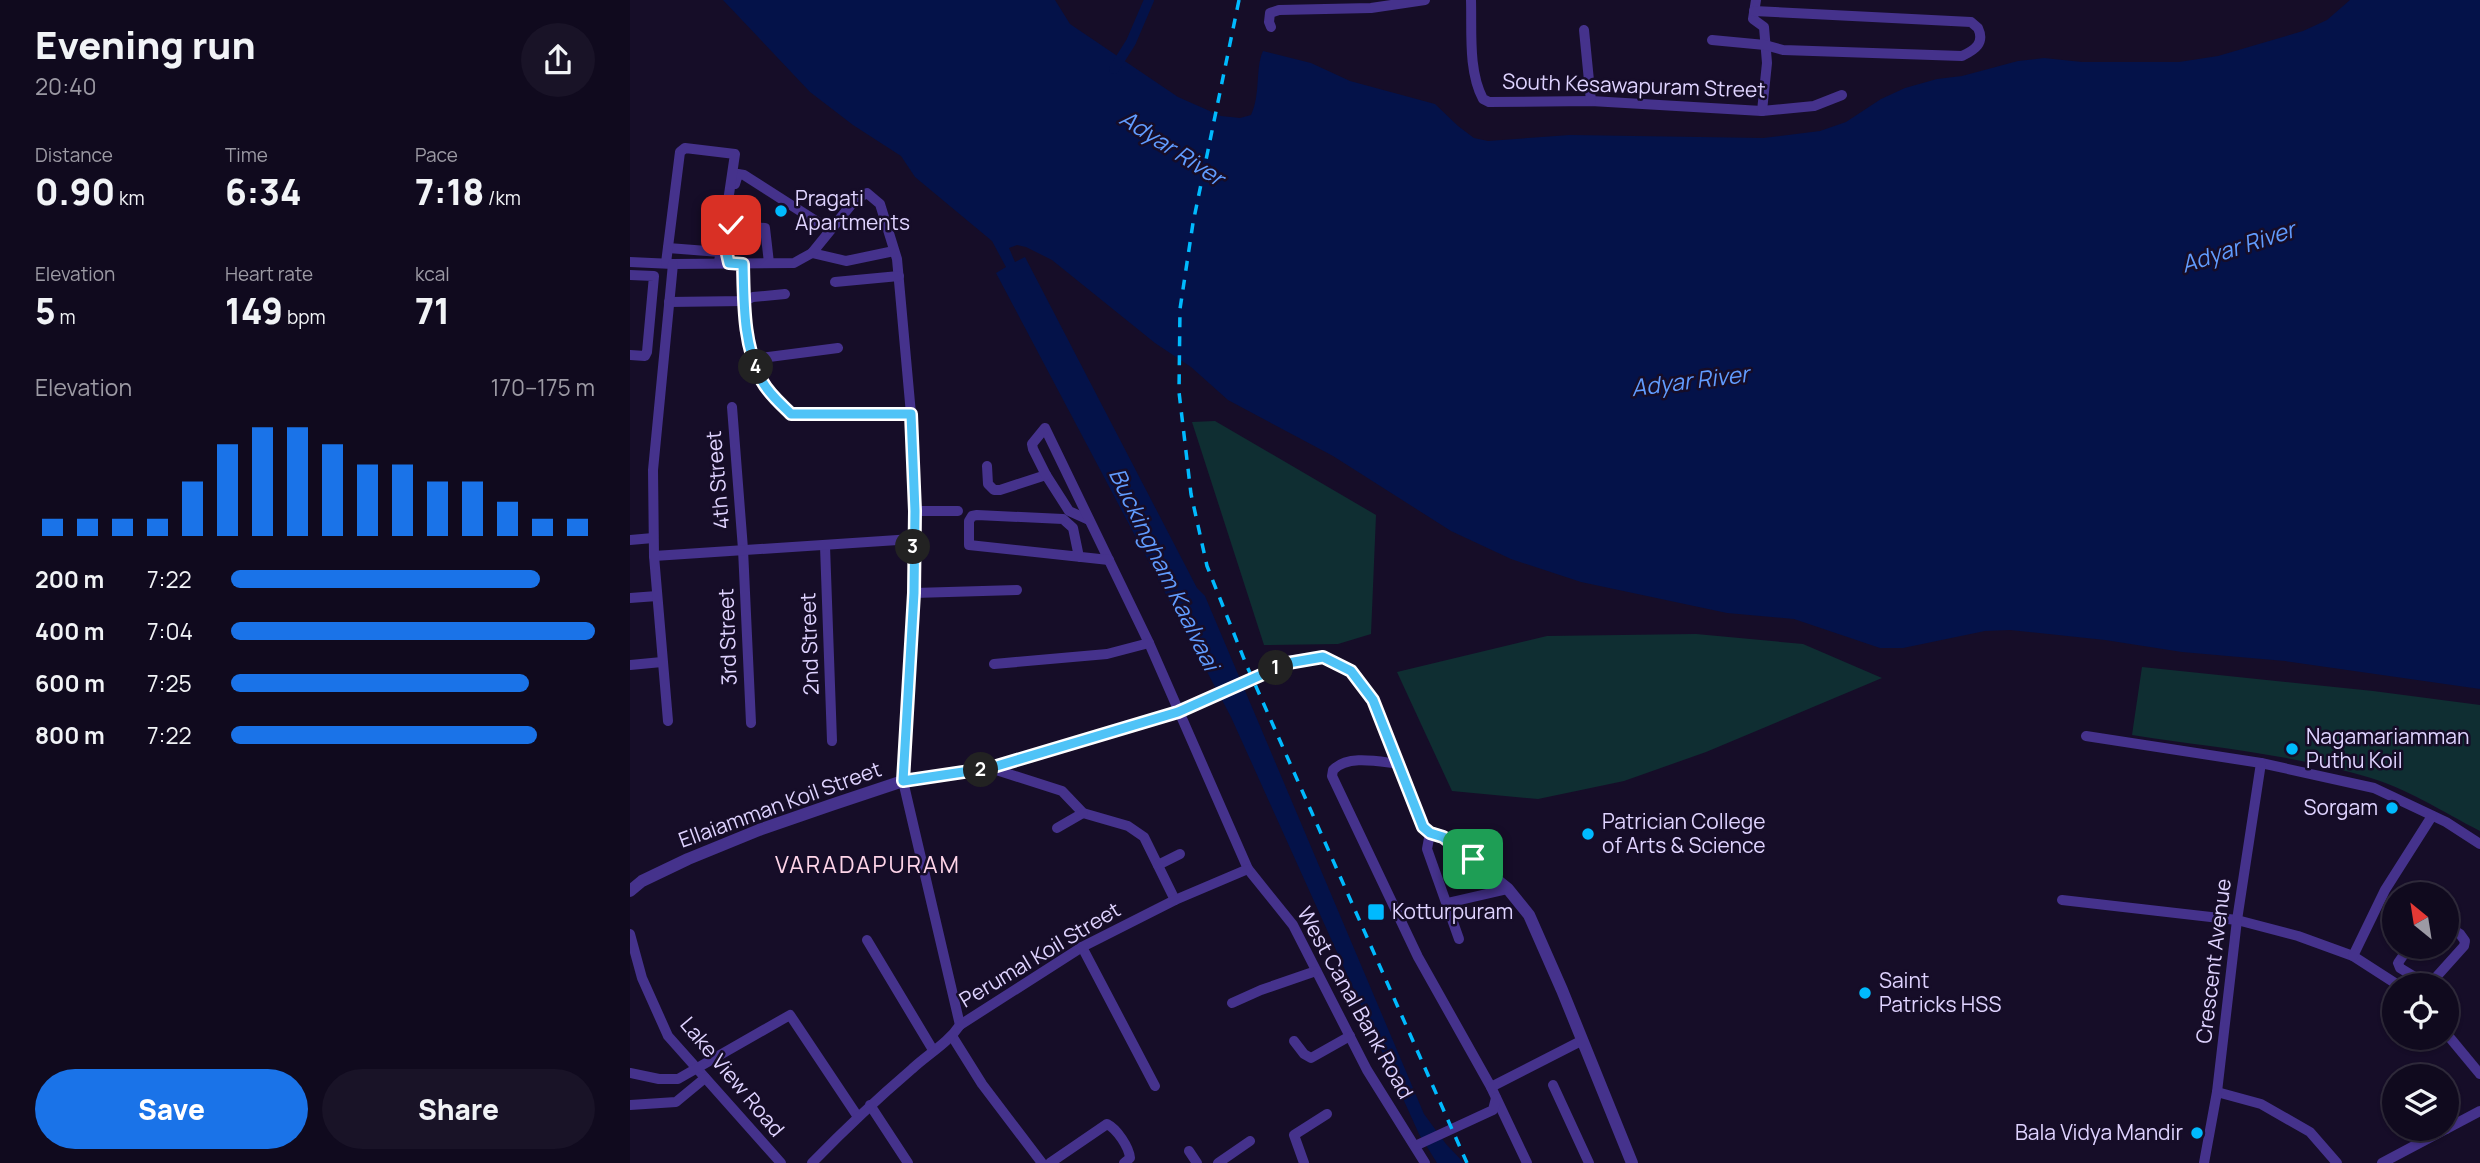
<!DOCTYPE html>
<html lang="en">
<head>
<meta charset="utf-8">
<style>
	body { margin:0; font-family:Manrope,sans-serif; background:#191327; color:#f1f3f6; height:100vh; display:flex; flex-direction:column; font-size:26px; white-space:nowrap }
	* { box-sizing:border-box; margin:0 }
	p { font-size:23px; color:#9c9aa4 }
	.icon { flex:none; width:38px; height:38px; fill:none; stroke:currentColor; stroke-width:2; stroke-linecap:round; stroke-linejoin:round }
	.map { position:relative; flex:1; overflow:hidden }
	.drawer { display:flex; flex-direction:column; background:#100a1e; width:630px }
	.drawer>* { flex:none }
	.needle { width:46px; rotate:330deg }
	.controls { position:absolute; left:1752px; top:882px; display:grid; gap:14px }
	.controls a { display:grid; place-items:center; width:77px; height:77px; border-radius:50%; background:#100a1e; box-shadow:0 2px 5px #0004,0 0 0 2px #302b3c; font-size:35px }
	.pin { position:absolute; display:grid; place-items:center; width:60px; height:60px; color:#fff; margin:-30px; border-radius:14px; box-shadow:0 4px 10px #0006 }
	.km { position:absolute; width:35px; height:35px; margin:-18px; border-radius:50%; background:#222; color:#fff; font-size:19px; line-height:35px; text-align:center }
	.round { display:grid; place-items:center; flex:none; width:74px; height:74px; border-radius:37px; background:#191327 }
	.summary { display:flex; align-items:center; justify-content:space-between; height:119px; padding:0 35px }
	h1 { font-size:38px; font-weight:800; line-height:52px }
	.stats { display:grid; grid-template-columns:repeat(3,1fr); gap:10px; height:119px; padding:7px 35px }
	.stats div { display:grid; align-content:center }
	.stats b { font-size:35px; font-weight:800 }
	.stats small { font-size:19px; font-weight:400 }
	.stats p { font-size:19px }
	.chart { height:196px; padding:14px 35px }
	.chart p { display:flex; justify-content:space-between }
	.chart svg { width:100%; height:126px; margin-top:7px; stroke:#1a73e8; stroke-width:6 }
	.button { display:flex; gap:14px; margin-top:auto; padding:14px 35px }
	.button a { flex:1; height:80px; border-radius:42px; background:#1a73e8; color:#fff; font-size:28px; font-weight:800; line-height:80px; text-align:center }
	.button a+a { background:#191327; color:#f1f3f6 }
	ul { padding:0 35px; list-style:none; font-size:23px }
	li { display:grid; grid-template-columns:112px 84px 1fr; align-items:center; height:52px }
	li i { height:18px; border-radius:9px; background:#1a73e8 }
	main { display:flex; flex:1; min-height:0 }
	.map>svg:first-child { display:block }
	.green { fill:#0f2e32 }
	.water { fill:#041249 }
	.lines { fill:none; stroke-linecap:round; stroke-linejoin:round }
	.canal { stroke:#041249; stroke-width:10 }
	.minor { stroke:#45328c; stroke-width:10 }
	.tertiary { stroke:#45328c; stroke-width:12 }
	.rail { stroke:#00bafe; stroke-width:3.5; stroke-dasharray:10 9; stroke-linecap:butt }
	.route-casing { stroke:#fff; stroke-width:14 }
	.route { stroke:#4fc3f7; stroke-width:9 }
	.poi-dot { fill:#00bafe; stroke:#160d28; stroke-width:2.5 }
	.labels { text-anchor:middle; stroke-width:5; stroke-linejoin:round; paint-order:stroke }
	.street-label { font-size:21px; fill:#dfd3ff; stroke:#160d28 }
	.poi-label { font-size:21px; fill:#dfd3ff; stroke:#160d28; text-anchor:start }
	.water-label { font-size:23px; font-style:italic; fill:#619cff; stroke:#160d28 }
	.neighbourhood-label { font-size:23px; letter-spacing:2px; fill:#ffd5e9; stroke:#160d28 }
</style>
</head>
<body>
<main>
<section class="drawer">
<div class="summary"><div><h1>Evening run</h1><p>20:40</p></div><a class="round"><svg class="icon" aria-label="share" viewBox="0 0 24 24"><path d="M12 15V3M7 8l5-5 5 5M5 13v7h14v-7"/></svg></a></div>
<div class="stats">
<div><p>Distance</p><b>0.90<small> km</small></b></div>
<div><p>Time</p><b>6:34</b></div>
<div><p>Pace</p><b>7:18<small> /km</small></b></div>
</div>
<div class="stats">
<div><p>Elevation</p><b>5<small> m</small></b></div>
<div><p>Heart rate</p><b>149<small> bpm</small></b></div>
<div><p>kcal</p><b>71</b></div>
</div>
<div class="chart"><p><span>Elevation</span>170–175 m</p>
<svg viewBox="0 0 160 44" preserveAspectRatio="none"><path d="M5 44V38M15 44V38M25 44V38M35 44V38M45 44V25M55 44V12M65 44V6M75 44V6M85 44V12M95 44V19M105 44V19M115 44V25M125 44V25M135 44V32M145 44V38M155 44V38"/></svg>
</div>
<ul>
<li><b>200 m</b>7:22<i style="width:85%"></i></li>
<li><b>400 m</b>7:04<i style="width:100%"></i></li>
<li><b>600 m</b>7:25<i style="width:82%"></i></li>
<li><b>800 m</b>7:22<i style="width:84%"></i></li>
</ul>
<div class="button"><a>Save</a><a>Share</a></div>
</section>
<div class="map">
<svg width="1850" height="1163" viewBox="0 0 1850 1163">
	<rect width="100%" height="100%" fill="#160d28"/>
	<g class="green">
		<path d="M585 421 746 515 741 634 708 644 634 645 562 422Z"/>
		<path d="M1066 634 1173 644 1252 678 1076 752 994 781 908 799 822 791 767 672 917 636Z"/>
		<path d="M1512 667 1743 691 1850 705V831C1813 812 1775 787 1734 776 1659 754 1579 747 1502 735Z"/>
	</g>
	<path class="water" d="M93 0H425L440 24 548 97 591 116 610 118 621 115C631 94 625 68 633 51L681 63 720 81 805 104 828 126 844 138 858 141 940 135 1133 138 1190 131 1216 122 1251 99 1275 88 1307 79 1332 76 1388 61 1414 58 1452 62H1549L1588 56 1673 31 1697 20 1720 0H1850V689L1655 661 1552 652 1475 640 1380 630 1355 631 1273 648H1250L1164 619 1097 613 951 582 881 559 821 531 703 456 598 400 561 367 525 343 422 260 396 247 387 245 379 248 385 262 395 257 567 588 575 596 794 1114 816 1144 834 1163H807L789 1134 601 717 366 273 376 267 362 241 285 177 271 156 223 125 180 92Z"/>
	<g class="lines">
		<path class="canal" d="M484 69 501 42 519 0"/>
		<g class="minor">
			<path d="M841 0C842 31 838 71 853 99L859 102 961 101 1132 111 1184 106 1212 95"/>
			<path d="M1126 0 1123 19 1134 27 1137 63 1132 111"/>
			<path d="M641 27 639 22 640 13 649 10 741 8 795 0"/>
			<path d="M954 30 961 101"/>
			<path d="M1082 40 1135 45 1153 50 1332 56C1345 50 1355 43 1348 28L1341 22 1124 11"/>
			<path d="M105 184 108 174 114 175 200 230"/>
			<path d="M101 225 135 228 139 263"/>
			<path d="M38 248 90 252"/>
			<path d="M182 253 216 261 264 251"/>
			<path d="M0 262 43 264 164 263 182 253 225 200 237 193 250 204 267 259 281 414 285 511 284 593 273 781 330 1025"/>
			<path d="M36 263 50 152 55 148 105 154 89 262"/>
			<path d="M113 264C114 303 113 345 132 381 139 394 151 404 161 414H281"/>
			<path d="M0 275 24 276 17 352 15 356 0 355"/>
			<path d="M205 282 269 276"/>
			<path d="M39 302 114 301 123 297 155 294"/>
			<path d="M123 359 208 348"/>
			<path d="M102 407 113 549 121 723"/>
			<path d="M357 466 358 484 364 490H370L416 475 439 511 459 520"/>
			<path d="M416 475 403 449 402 444 415 428 519 643 618 869 663 925 737 1070 795 1163"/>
			<path d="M285 511H328"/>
			<path d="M0 540 23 538"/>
			<path d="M195 546 202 741"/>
			<path d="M24 556 283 539"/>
			<path d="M449 557 443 528 433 519 347 515 342 516 339 521V545L479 560"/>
			<path d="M284 593 387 590"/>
			<path d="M0 598 27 596"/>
			<path d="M364 664 477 654 519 643"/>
			<path d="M0 665 32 662"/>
			<path d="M38 721 24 556 23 470 43 264"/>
			<path d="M1456 736 1631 763 1744 788 1816 822 1850 844"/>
			<path d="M770 764C750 762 718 754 703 770L702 776 788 957 861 1087 897 1163"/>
			<path d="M360 768 432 791 453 813 498 826 514 837 545 900"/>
			<path d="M427 828 453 813"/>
			<path d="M800 833 797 849 829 939"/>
			<path d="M528 865 550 854"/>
			<path d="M1432 900 1607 920 1668 936 1723 956 1768 985"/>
			<path d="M817 903 878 889"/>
			<path d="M0 934 12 978 38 1036 151 1163"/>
			<path d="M237 940 303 1050"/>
			<path d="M452 947 525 1086"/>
			<path d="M1779 947 1768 963 1770 968 1798 985"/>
			<path d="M1723 956 1755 890 1802 816"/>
			<path d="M1799 985 1834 946 1835 941 1830 934 1816 925"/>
			<path d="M602 1003 631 990 686 971"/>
			<path d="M1816 1033 1850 1074"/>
			<path d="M322 1036 352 1084 412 1163"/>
			<path d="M664 1041 674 1054 681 1058 720 1036"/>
			<path d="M0 1073 29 1079H48L160 1015 228 1117"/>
			<path d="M923 1085 959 1163"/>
			<path d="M861 1087 951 1041"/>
			<path d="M1587 1092 1631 1104 1680 1132 1707 1163"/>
			<path d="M0 1105 46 1102 75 1078"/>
			<path d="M240 1105 278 1163"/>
			<path d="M1816 1129 1850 1111"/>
			<path d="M785 1146 863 1110 866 1098"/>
			<path d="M559 1151 567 1163"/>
			<path d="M182 1163C214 1130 247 1099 282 1069 298 1054 318 1043 330 1025L452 947 545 900 618 869"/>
			<path d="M420 1163 477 1124C487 1129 499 1147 500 1158L494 1163"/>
			<path d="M588 1163 620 1141"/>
			<path d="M674 1163 664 1135 697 1114"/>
			<path d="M1574 1163 1587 1092 1607 920 1631 763"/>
			<path d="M1752 1163 1816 1129"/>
		</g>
		<path class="tertiary" d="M0 891 12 881 58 859 129 830 201 805 273 781 360 768 548 712 658 662 693 657 721 671 743 700 793 827 800 833 813 837 878 889 899 915 932 990 1002 1163"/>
		<path class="rail" d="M609 0 563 223 550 309 549 392 561 494 577 566 616 664 837 1163"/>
	</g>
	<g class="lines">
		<defs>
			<path id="route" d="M101 225 97 254 99 263 113 264C114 303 113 345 132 381 139 394 151 404 161 414H281L285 511 284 593 273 781 360 768 548 712 658 663 693 657 721 671 743 700 793 827 800 833 813 837 843 859"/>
		</defs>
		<use href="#route" class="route-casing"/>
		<use href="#route" class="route"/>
	</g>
	<g class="poi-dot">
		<circle cx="151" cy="211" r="7"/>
		<circle cx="1662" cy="749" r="7"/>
		<circle cx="1762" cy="808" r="7"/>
		<circle cx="958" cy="834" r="7"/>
		<rect x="737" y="903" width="18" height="18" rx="3.5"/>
		<circle cx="1235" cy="993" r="7"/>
		<circle cx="1567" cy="1133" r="7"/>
	</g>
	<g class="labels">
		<g class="street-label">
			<text transform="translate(1004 86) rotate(2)" y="7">South Kesawapuram Street</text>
			<text transform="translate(88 480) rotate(-95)" y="7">4th Street</text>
			<text transform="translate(98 637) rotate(-92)" y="7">3rd Street</text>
			<text transform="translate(180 644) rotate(-92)" y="7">2nd Street</text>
			<text transform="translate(150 805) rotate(-20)" y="7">Ellaiamman Koil Street</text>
			<text transform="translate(410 955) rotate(-31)" y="7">Perumal Koil Street</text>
			<text transform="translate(1584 961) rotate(-83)" y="7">Crescent Avenue</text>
			<text transform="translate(725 1003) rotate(61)" y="7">West Canal Bank Road</text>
			<text transform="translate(102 1077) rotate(50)" y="7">Lake View Road</text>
		</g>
		<g class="poi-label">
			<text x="165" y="206">Pragati<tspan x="165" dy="24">Apartments</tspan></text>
			<text x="1676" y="744">Nagamariamman<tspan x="1676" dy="24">Puthu Koil</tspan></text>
			<text x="1748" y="815" text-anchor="end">Sorgam</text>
			<text x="972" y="829">Patrician College<tspan x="972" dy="24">of Arts &amp; Science</tspan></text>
			<text x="762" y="919">Kotturpuram</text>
			<text x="1249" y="988">Saint<tspan x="1249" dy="24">Patricks HSS</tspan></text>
			<text x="1553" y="1140" text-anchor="end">Bala Vidya Mandir</text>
		</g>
		<g class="water-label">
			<text transform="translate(542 148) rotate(33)" y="8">Adyar River</text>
			<text transform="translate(1608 247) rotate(-18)" y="8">Adyar River</text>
			<text transform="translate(1060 381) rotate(-7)" y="8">Adyar River</text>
			<text transform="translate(534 569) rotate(64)" y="8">Buckingham Kaalvaai</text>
		</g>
		<g class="neighbourhood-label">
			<text x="238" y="873">VARADAPURAM</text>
		</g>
	</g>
</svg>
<div class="controls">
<a><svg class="needle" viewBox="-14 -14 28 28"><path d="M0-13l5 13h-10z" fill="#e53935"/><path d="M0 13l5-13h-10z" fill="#9c9aa4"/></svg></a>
<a><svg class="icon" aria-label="locate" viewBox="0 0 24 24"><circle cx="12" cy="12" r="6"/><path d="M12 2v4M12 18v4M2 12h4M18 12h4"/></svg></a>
<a><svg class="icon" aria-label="layers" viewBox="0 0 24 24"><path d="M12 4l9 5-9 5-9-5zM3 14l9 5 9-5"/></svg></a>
</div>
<div class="pin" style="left:843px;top:859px;background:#1e9e55"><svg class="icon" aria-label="arrive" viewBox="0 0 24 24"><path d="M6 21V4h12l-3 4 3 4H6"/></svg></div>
<div class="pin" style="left:101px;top:225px;background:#d93025"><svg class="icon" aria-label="check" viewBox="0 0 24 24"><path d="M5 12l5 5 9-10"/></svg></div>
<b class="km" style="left:646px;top:668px">1</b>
<b class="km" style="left:351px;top:770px">2</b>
<b class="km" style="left:283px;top:547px">3</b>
<b class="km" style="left:126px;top:367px">4</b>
</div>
</main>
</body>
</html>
